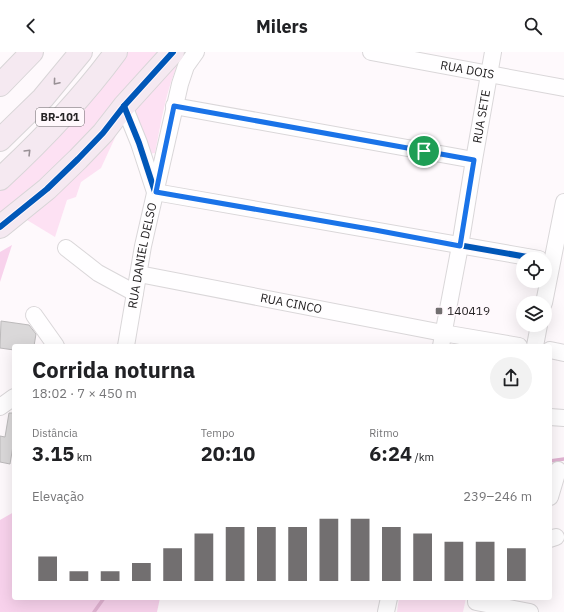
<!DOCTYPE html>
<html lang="pt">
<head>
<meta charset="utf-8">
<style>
	body { margin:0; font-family:"IBM Plex Sans",sans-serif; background:#f2f2f2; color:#202124; height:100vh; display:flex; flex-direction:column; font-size:15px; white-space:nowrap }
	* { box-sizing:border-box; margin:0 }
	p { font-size:13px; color:#757577 }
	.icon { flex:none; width:22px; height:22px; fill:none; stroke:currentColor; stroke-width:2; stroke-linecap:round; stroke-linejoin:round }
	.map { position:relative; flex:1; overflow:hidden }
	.panel { position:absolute; left:12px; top:292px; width:540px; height:256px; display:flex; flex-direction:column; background:#fff; border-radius:4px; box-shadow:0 4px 16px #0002 }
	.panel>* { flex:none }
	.fabs { position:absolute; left:516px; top:200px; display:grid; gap:8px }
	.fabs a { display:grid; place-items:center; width:36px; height:36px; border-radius:50%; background:#fff; box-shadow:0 4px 16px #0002; font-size:20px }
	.pin { position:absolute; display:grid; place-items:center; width:34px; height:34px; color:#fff; margin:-17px; border:2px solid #fff; border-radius:50%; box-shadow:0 1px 4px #0007 }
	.round { display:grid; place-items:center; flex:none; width:42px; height:42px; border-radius:21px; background:#f2f2f2 }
	.overview { display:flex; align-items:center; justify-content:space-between; height:68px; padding:0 20px }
	h1 { font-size:22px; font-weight:700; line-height:30px }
	.stats { display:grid; grid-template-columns:repeat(3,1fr); gap:6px; height:68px; padding:4px 20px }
	.stats div { display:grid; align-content:center }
	.stats b { font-size:20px; font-weight:700 }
	.stats small { font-size:11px; font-weight:400 }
	.stats p { font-size:11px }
	.chart { height:112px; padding:8px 20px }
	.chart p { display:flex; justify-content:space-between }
	.chart svg { width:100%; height:72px; margin-top:4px; stroke:#726f70; stroke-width:6 }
	header { display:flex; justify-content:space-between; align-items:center; height:52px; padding:0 20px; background:#fff; font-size:18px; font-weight:700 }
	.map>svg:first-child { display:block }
	.green { fill:#fde1f3 }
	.forest { fill:#f8d2ec }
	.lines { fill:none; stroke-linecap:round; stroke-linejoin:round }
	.stream { stroke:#e0b2d1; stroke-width:3.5 }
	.building { fill:#dad8d9; stroke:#bcbabb }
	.minor-casing { stroke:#dad7d9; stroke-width:18 }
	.highway-casing { stroke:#d8d5d7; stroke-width:24 }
	.minor { stroke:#fffeff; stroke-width:16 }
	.highway { stroke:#f5e9f1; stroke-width:22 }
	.cycleway-casing { stroke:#fff8fc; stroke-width:8 }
	.cycleway { stroke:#0057b8; stroke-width:6 }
	.oneway { stroke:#989095 }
	.route-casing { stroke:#fff; stroke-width:8 }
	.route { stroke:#1a73e8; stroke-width:5 }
	.poi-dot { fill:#726f70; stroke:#fff8fc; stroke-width:1.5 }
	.labels { text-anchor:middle; stroke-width:3; stroke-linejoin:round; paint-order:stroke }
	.shield { fill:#fff8fc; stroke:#676466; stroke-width:1 }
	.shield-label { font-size:11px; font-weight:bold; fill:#262425 }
	.street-label { font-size:12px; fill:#262425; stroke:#fff8fc }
	.poi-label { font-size:12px; fill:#262425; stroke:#fff8fc; text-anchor:start }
</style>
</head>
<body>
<header><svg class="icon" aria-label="back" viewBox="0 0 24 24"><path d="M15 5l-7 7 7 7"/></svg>Milers<svg class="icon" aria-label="search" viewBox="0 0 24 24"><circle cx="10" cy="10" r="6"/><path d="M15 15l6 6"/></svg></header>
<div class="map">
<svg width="564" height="560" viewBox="0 0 564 560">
	<rect width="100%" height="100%" fill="#fef9fc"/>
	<g class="green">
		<path d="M127 0H164L113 59 0 169V135L107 29Z"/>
		<path d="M175 0H184C167 30 162 67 155 101L149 102 130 56Z"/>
		<path d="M119 77 101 116 81 130 76 145 67 148 55 185 27 168Z"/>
		<path d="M399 546H466L463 560H397Z"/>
	</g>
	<g class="forest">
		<path d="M12 193 0 230V200Z"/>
		<path d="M14 460V546H160L157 560H0V468Z"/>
	</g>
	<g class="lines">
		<g class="stream">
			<path d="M550 409 564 407"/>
			<path d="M94 560 104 546"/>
		</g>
	</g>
	<g class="building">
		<path d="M1 269 29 273 36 282 34 294H14V298L0 296Z"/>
		<path d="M9 361H14V388L10 412 0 410V384L5 385Z"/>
	</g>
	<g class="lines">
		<defs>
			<g id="minor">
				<path id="s1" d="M371 0 564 36"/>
				<path d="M124 54 139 91 155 140 539 207"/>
				<path d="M174 54 474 108"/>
				<path d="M66 196 98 221 135 241"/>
				<path id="s2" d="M139 222 443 281 519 294"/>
				<path d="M544 251 564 150"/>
				<path d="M34 263 56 294"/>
				<path id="s3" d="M126 294 143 194 180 32 186 14 196 0"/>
				<path id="s4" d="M441 294 460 194 474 108 493 0"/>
				<path d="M535 294 539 273"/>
				<path d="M550 298 564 301"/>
				<path d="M0 355 14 345"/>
				<path d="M550 365 564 366"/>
				<path d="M550 445 558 418"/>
				<path d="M550 487 556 485"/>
				<path d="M476 546V550L530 560"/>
				<path d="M386 560 389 546"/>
			</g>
			<g id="highway">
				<path d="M0 33 32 0"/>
				<path d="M0 88 43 46 81 0"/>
				<path d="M0 127C41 89 83 45 116 0"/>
				<path d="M0 175 47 137 78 107 103 81 124 54 173 0"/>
			</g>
		</defs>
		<use href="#minor" class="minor-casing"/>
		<use href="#highway" class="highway-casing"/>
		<use href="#minor" class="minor"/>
		<use href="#highway" class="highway"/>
		<defs>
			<g id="cycleway">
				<path d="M124 54 139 91 155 140 539 207"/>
				<path d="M0 175 47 137 78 107 103 81 124 54 173 0"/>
			</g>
		</defs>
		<use href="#cycleway" class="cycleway-casing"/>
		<use href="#cycleway" class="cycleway"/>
	</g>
	<defs><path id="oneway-chevron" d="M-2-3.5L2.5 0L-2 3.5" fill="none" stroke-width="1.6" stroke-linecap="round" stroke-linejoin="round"/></defs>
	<g class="oneway">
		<use href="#oneway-chevron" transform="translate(56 30) rotate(130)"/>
		<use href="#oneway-chevron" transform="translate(28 100) rotate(-45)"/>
	</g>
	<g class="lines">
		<defs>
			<path id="route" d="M174 54 474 108 460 194 375 178 156 140Z"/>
		</defs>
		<use href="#route" class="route-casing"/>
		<use href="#route" class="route"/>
	</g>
	<rect class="poi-dot" x="435" y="255" width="8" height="8" rx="2"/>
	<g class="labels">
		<rect class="shield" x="36" y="56" width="48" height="18" rx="3"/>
		<g class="shield-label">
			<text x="60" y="69">BR-101</text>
		</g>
		<g class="street-label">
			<text dy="4" stroke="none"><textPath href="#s1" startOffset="98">RUA DOIS</textPath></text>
			<text dy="4" stroke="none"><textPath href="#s4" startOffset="233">RUA SETE</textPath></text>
			<text dy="4" stroke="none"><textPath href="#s3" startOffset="92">RUA DANIEL DELSO</textPath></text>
			<text dy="4" stroke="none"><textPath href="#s2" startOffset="155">RUA CINCO</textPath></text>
		</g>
		<g class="poi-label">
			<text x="447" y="263">140419</text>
		</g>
	</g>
</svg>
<div class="fabs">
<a><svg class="icon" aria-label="locate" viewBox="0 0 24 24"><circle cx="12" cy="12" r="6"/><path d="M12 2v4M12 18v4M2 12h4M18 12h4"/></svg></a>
<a><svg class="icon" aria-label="layers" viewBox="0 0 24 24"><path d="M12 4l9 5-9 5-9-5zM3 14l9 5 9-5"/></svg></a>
</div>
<div class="pin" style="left:424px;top:99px;background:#1e9e55"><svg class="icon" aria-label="arrive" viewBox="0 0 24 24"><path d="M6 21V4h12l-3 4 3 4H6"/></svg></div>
<section class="panel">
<div class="overview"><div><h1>Corrida noturna</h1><p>18:02 · 7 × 450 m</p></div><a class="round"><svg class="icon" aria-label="share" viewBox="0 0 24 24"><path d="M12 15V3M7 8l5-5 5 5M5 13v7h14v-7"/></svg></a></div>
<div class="stats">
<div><p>Distância</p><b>3.15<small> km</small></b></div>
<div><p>Tempo</p><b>20:10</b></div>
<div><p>Ritmo</p><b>6:24<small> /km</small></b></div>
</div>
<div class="chart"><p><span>Elevação</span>239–246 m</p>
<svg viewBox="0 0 160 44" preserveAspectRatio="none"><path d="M5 44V29M15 44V38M25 44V38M35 44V33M45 44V24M55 44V15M65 44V11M75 44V11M85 44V11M95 44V6M105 44V6M115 44V11M125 44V15M135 44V20M145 44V20M155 44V24"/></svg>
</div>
</section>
</div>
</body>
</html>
